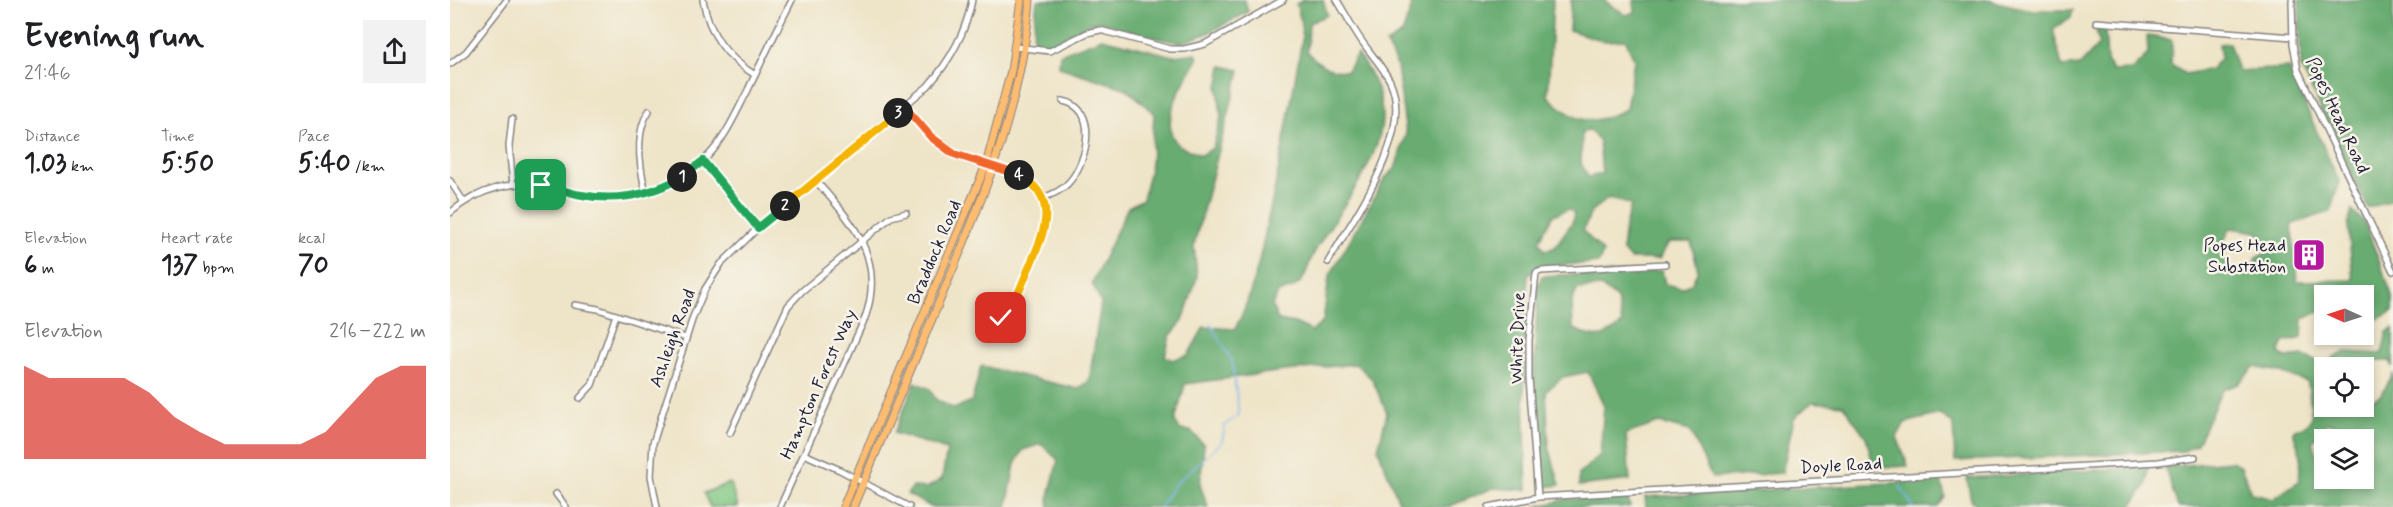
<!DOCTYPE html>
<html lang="en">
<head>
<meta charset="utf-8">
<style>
	body { margin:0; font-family:Mynerve,sans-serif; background:#f2f2f2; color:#202124; height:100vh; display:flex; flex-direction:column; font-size:22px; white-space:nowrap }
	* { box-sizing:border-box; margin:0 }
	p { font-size:20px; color:#757577 }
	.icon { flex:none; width:33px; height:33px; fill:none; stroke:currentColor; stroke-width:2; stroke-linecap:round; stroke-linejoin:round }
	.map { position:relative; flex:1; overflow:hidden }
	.sheet { display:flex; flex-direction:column; background:#fff; width:450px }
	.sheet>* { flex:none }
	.needle { width:39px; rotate:273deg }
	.tools { position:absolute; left:1864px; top:285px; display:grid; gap:12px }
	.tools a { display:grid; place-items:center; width:60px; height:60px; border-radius:0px; background:#fff; box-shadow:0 3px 9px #0003; font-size:30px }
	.pin { position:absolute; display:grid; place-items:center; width:51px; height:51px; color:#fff; margin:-26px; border-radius:12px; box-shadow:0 3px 9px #0006 }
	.km { position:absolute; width:30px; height:30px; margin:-15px; border-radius:50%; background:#222; color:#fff; font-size:16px; line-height:30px; text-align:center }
	.round { display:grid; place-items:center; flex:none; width:63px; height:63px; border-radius:0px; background:#f2f2f2 }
	.head { display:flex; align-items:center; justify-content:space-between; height:102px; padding:0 24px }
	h1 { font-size:33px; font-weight:700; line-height:45px }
	.metrics { display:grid; grid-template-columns:repeat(3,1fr); gap:9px; height:102px; padding:6px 24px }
	.metrics div { display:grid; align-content:center }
	.metrics b { font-size:26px; font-weight:700 }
	.metrics small { font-size:16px; font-weight:400 }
	.metrics p { font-size:16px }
	.chart { height:168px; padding:12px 24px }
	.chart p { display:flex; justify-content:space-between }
	.chart svg { width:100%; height:108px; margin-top:6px; fill:#d93025; opacity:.7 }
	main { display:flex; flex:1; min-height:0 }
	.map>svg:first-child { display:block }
	.green { fill:#81c883; stroke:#52755f; stroke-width:1.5 }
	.forest { fill:#68ac71; stroke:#456756; stroke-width:1.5; fill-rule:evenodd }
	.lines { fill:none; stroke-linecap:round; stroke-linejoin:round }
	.stream { stroke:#7eb5ee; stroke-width:1.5 }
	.minor-casing { stroke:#888381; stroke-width:8 }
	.major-casing { stroke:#888381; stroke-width:9 }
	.minor { stroke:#fff; stroke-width:5 }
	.major { stroke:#fdbc70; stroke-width:7 }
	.split-1-casing { stroke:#fff; stroke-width:12 }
	.split-2-casing { stroke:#fff; stroke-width:12 }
	.split-3-casing { stroke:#fff; stroke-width:12 }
	.split-4-casing { stroke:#fff; stroke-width:12 }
	.split-5-casing { stroke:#fff; stroke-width:12 }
	.split-1 { stroke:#22a559; stroke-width:8 }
	.split-2 { stroke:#22a559; stroke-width:8 }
	.split-3 { stroke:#f5b400; stroke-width:8 }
	.split-4 { stroke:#f0652b; stroke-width:8 }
	.split-5 { stroke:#f5b400; stroke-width:8 }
	.labels { text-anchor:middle; stroke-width:5; stroke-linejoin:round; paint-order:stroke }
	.street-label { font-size:18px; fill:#22223b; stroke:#f7f3e8 }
	.poi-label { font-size:18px; fill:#22223b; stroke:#f7f3e8; text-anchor:end }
</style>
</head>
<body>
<main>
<section class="sheet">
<div class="head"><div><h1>Evening run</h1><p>21:46</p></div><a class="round"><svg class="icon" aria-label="share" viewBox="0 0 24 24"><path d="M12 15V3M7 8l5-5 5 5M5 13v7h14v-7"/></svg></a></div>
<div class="metrics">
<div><p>Distance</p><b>1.03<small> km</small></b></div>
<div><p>Time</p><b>5:50</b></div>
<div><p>Pace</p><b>5:40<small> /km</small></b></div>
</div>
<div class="metrics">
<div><p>Elevation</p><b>6<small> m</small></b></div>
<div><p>Heart rate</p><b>137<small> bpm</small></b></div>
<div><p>kcal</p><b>70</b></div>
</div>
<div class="chart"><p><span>Elevation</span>216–222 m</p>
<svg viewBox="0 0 160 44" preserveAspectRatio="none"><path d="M0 44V6L10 11L20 11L30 11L40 11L50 17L60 27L70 33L80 38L90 38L100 38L110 38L120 33L130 22L140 11L150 6L160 6V44z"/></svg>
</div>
</section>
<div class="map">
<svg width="1943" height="507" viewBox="0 0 1943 507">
	<rect width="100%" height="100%" fill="#f7f3e8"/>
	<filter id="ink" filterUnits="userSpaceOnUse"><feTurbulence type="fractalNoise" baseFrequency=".0167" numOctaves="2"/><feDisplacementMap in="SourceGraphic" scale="12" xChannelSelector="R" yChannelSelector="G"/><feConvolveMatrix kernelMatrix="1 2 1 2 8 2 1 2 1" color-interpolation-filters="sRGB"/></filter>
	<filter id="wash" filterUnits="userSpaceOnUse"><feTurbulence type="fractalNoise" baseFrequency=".008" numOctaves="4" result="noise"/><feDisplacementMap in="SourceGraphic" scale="24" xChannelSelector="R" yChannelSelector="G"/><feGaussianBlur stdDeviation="1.35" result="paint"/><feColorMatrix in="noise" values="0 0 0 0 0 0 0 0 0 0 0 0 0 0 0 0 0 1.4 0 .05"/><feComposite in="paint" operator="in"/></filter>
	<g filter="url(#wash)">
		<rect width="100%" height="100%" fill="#eee4c7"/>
		<path class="green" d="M280 483 288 507H260L254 493Z"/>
		<g class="forest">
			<path d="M587 0H795L798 12 756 34 731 43 696 36 649 21 634 26 603 43 588 44 583 37Z"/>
			<path d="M853 0H873L877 15 859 23 857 52C870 65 878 71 897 71L907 54C920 72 932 91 932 116 932 162 884 215 863 255 859 263 857 273 852 280 846 288 837 290 828 293L822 306 828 320 845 323 862 331 873 322 879 277 935 178 945 169 956 134 947 66 936 44 952 34 962 6 958 0H1103L1098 96C1126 124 1141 127 1176 109L1184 60 1176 40 1154 41 1119 30 1121 0H1156V2L1176 15 1185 12 1184 0H1537L1581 10H1623L1621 17 1603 29 1612 67 1630 65 1649 44 1646 30 1655 29 1657 62 1663 71 1682 70 1698 54 1697 36 1722 40 1721 65 1735 74 1761 69 1771 58 1769 44 1779 43 1788 71 1839 68 1889 182 1880 212 1842 224 1847 281 1903 280 1898 225 1902 211 1915 223 1943 298V311L1928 319 1914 317V296H1875V313L1869 312 1853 318 1852 338 1834 342 1829 353 1836 358 1853 356 1873 363 1896 352 1932 354 1937 332 1943 328V367L1940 361H1926L1914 373V368H1875V406H1914V401L1917 403 1931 395 1943 374V507H1728L1715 467 1782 461 1791 467 1801 493 1823 499 1849 481 1851 456 1843 431 1853 427 1862 418 1858 382 1825 371 1804 367 1788 384 1772 390 1747 444 1734 451 1505 461 1503 424 1490 414 1455 423 1447 437 1458 466 1424 468 1416 437 1393 405 1362 402 1344 418 1332 473 1262 478 1240 431 1209 423 1176 434 1180 480 1129 486V474L1150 455 1154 406 1138 372 1113 377 1096 391 1099 447 1110 485 1094 487 1084 373 1088 285 1092 276 1212 271 1215 284 1232 288 1242 283 1248 270 1241 242H1219L1209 259H1180L1172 250 1175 226 1181 205 1159 198 1141 212 1133 231 1153 252 1149 263 1089 266 1078 276C1072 347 1074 418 1077 490L1043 488 998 507H951L928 449 937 413 922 379 906 364 834 371 735 384 725 421 730 430 741 431 754 445 750 485 758 507H599V496L608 460 591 444 573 450 565 464 557 507H481L457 494 463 487 477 488 492 479 497 450 444 433 465 382 480 389 485 399 504 409 522 401 531 366 628 389 639 381 651 303 642 283 678 207 693 199 701 164 704 113 677 89 609 67 610 54 652 38 723 56 746 53 748 59C736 78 705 125 729 145 735 149 744 152 751 155L763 148 771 117 768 87 772 66 790 70 744 245 747 277 733 321 720 336 715 356 722 360 738 355 754 327 785 329C802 297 810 259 817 224 831 163 841 101 852 40L851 21 846 4ZM1139 129 1149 141 1152 174 1138 177 1131 163 1132 133ZM1118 209 1124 213 1122 223 1104 248 1094 250 1089 241 1103 215ZM1781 228 1807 232 1816 243 1818 252 1807 257 1800 271 1778 269 1772 244ZM1152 287 1167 299 1172 324C1154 339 1144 341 1123 328L1122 301 1128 289ZM1879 422 1896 434V439L1914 440V478H1875V471L1862 442Z"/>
			<path d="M1849 0H1943V200L1918 208 1851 67Z"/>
			<path d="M1698 467 1696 485 1681 507H1530L1521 500 1517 478Z"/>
			<path d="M1491 480 1495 497 1488 507H1196L1195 497Z"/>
			<path d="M1118 499H1178L1180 507H1085Z"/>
		</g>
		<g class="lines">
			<g class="stream">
				<path d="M1450 486 1463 507"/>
				<path d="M710 507 725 484 772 442 775 425 789 415 782 361 761 324"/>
			</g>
		</g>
	</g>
	<g filter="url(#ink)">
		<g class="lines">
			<defs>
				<g id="minor">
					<path d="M253 0C259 34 276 57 305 75"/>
					<path d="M1842 0 1843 44 1848 70 1943 271"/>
					<path d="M1646 22 1843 37"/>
					<path d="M565 47 600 51 637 33 650 30 720 49H734L755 44 833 0"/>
					<path d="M0 64 16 52 56 1"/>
					<path d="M455 107C471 124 484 143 504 154 522 164 542 166 561 172 607 187 598 225 583 259 574 279 568 303 551 318"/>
					<path d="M62 119 59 146 63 184"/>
					<path d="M253 161 308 228"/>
					<path d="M0 181 14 202"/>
					<path d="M196 193C190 169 184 133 199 111"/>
					<path d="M593 198C603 194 613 190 620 181 638 160 649 108 613 101"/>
					<path d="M0 213C28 189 65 178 102 187 117 191 131 196 146 197 186 201 230 186 258 156 276 137 286 113 298 90 312 60 327 30 342 0"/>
					<path d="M878 262C904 217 965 134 940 81 932 66 920 53 911 40 902 27 895 13 887 0"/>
					<path d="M125 305 148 309 236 338"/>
					<path d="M130 398 142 385 166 315"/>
					<path d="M280 433 338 306 352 291 441 217 456 213"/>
					<path d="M354 454 390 470 459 507"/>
					<path d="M106 494 116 507"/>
					<path d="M1088 497 1079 378V340L1086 273 1091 271 1215 264"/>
					<path d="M207 507 201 476 203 443 243 317 255 289 271 264 308 228 478 86C500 61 516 32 522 0"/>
					<path d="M330 507 415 318C436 258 403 223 366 181"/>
					<path d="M1039 507 1088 497 1708 462 1745 457"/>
				</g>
				<g id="major">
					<path d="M393 507 536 165 561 71 571 0"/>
					<path d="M403 507C433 434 464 361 495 288 536 192 571 105 580 0"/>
				</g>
			</defs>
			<use href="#minor" class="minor-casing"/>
			<use href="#major" class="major-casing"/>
			<use href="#minor" class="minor"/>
			<use href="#major" class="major"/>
		</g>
	</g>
	<g class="lines" filter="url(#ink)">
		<defs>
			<path id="split-1" d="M91 185C105 187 118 193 132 195 168 202 202 194 232 177"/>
			<path id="split-2" d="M232 177 253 161 308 228 335 206"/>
			<path id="split-3" d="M335 206 448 113"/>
			<path id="split-4" d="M448 113 455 107 481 137 504 154 569 175"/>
			<path id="split-5" d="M551 318C565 305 571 287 578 270 593 235 612 199 569 175"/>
		</defs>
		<use href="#split-1" class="split-1-casing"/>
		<use href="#split-2" class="split-2-casing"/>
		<use href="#split-3" class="split-3-casing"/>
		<use href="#split-4" class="split-4-casing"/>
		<use href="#split-5" class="split-5-casing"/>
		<use href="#split-1" class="split-1"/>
		<use href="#split-2" class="split-2"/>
		<use href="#split-3" class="split-3"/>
		<use href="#split-4" class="split-4"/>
		<use href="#split-5" class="split-5"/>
	</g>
	<defs>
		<symbol id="building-square" viewBox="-11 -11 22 22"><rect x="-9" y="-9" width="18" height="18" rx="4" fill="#b5179e" stroke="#f7f3e8"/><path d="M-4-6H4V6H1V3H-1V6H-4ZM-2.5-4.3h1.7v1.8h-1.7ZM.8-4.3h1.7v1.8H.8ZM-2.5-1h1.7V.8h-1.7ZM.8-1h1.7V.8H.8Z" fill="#fff"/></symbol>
	</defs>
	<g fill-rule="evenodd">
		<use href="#building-square" x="1840" y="236" width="38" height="38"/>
	</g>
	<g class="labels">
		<g class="street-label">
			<text transform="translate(1888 115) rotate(65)" y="6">Popes Head Road</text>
			<text transform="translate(484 252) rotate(-67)" y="6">Braddock Road</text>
			<text transform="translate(222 338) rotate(-70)" y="6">Ashleigh Road</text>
			<text transform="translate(1067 338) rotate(-88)" y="6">White Drive</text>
			<text transform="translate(368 384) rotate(-66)" y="6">Hampton Forest Way</text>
			<text transform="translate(1391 465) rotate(-3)" y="6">Doyle Road</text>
		</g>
		<g class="poi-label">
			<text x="1836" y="251">Popes Head<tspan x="1836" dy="21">Substation</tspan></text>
		</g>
	</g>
</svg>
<div class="tools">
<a><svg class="needle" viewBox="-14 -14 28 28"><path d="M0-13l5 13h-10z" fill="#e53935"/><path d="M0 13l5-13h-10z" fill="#757577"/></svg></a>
<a><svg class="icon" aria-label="locate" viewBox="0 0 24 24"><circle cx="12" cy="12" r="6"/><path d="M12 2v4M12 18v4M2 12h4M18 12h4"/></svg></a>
<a><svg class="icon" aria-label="layers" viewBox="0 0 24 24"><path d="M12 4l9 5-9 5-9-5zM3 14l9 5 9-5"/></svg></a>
</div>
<div class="pin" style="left:91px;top:185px;background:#1e9e55"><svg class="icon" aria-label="arrive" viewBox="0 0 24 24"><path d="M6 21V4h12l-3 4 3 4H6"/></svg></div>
<div class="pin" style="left:551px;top:318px;background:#d93025"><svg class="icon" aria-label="check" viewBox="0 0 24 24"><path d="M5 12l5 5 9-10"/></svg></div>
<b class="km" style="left:232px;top:177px">1</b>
<b class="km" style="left:335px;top:206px">2</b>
<b class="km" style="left:448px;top:113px">3</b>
<b class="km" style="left:569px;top:175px">4</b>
</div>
</main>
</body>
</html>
